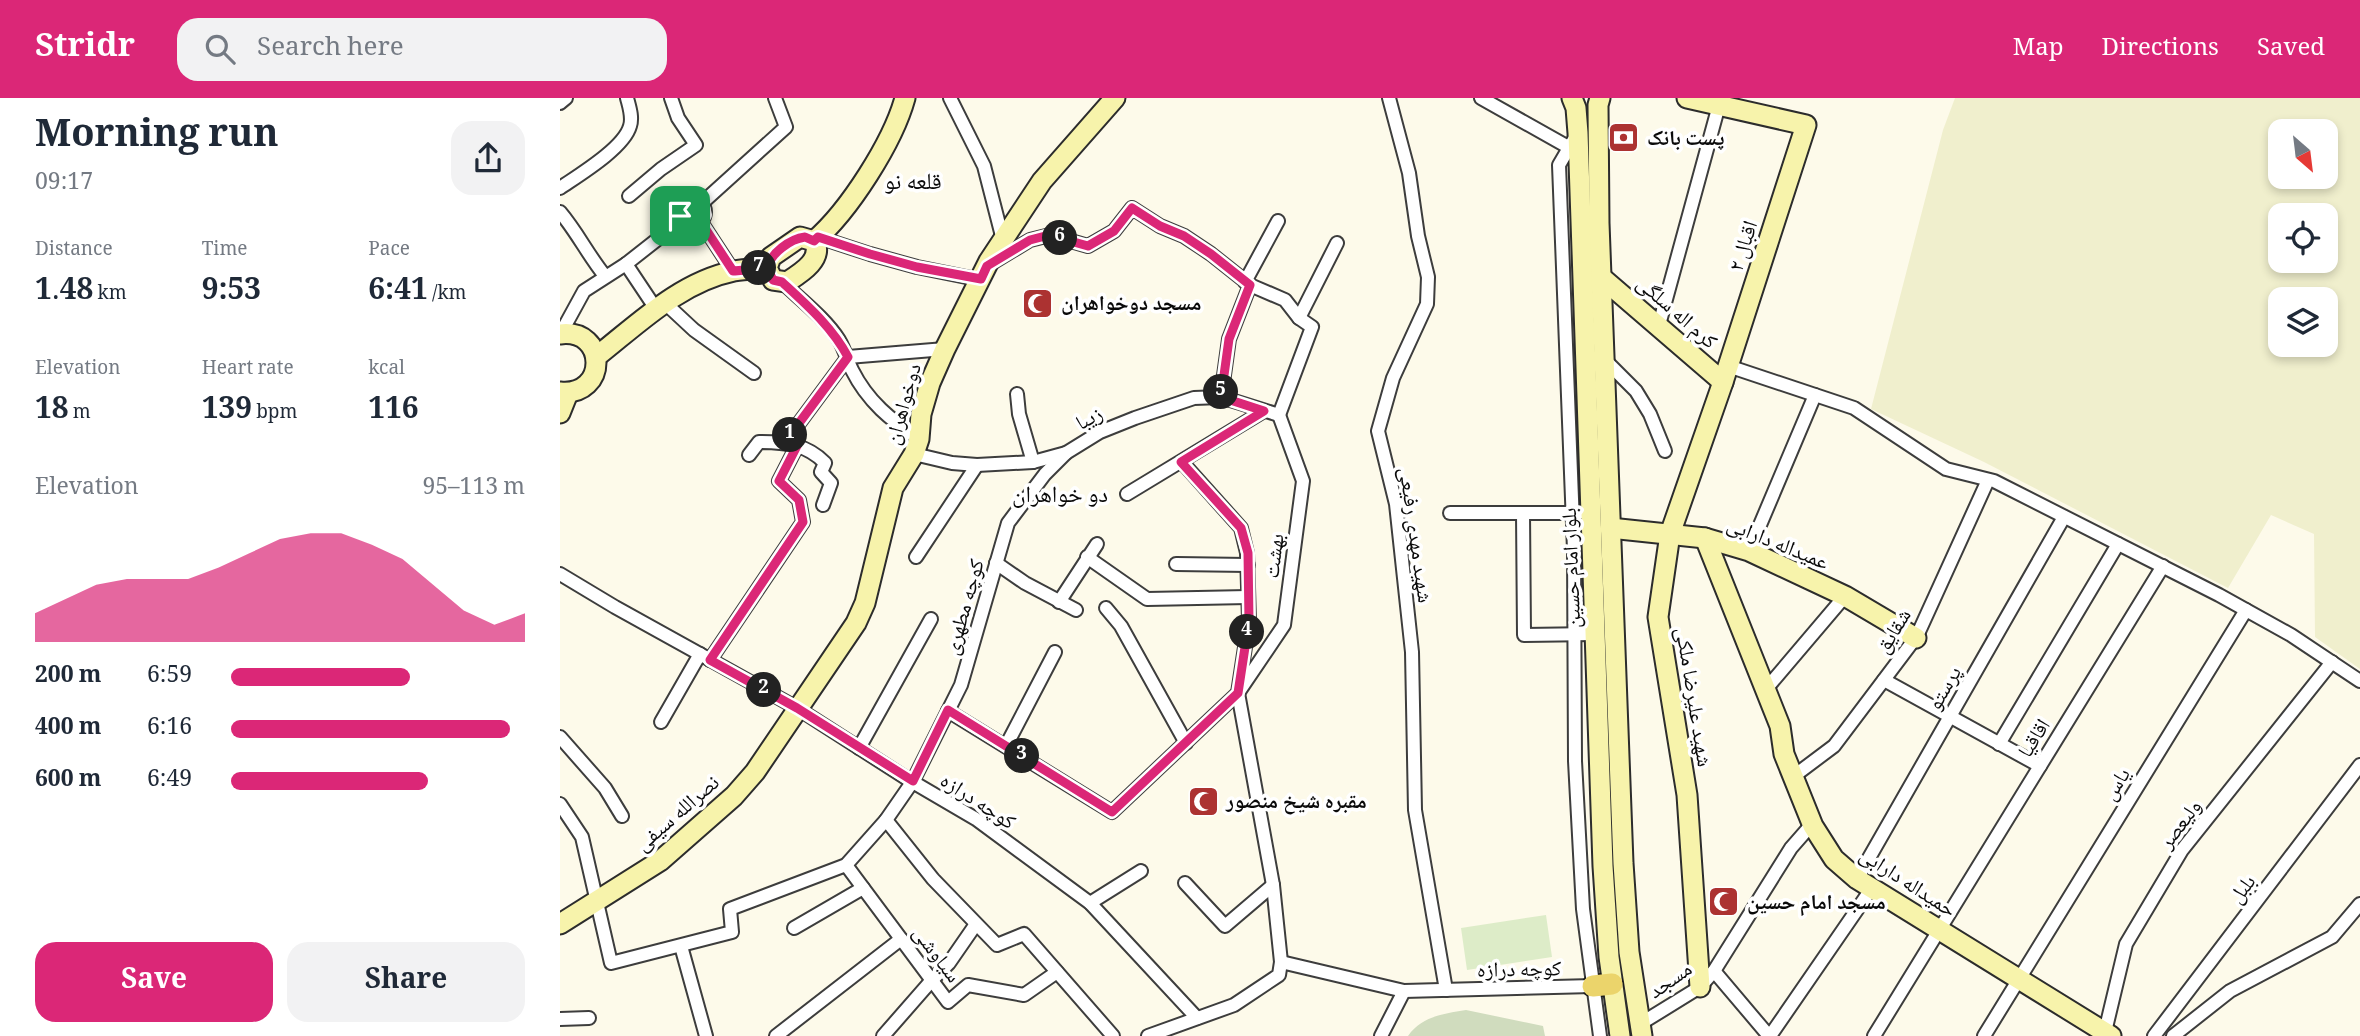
<!DOCTYPE html>
<html lang="en">
<head>
<meta charset="utf-8">
<style>
	body { margin:0; font-family:Georgia,"Noto Naskh Arabic",serif; background:#f2f2f3; color:#1f2937; height:100vh; display:flex; flex-direction:column; font-size:26px; white-space:nowrap }
	* { box-sizing:border-box; margin:0 }
	p { font-size:23px; color:#747a83 }
	.icon { flex:none; width:38px; height:38px; fill:none; stroke:currentColor; stroke-width:2; stroke-linecap:round; stroke-linejoin:round }
	.map { position:relative; flex:1; overflow:hidden }
	.details { display:flex; flex-direction:column; background:#fff; width:560px }
	.details>* { flex:none }
	.needle { width:46px; rotate:152deg }
	.controls { position:absolute; left:1708px; top:21px; display:grid; gap:14px }
	.controls a { display:grid; place-items:center; width:70px; height:70px; border-radius:14px; background:#fff; box-shadow:0 4px 10px #0003; font-size:35px }
	.pin { position:absolute; display:grid; place-items:center; width:60px; height:60px; color:#fff; margin:-30px; border-radius:14px; box-shadow:0 4px 10px #0006 }
	.km { position:absolute; width:35px; height:35px; margin:-18px; border-radius:50%; background:#222; color:#fff; font-size:19px; line-height:35px; text-align:center }
	.round { display:grid; place-items:center; flex:none; width:74px; height:74px; border-radius:21px; background:#f2f2f3 }
	.head { display:flex; align-items:center; justify-content:space-between; height:119px; padding:0 35px }
	h1 { font-size:38px; font-weight:700; line-height:52px }
	.figures { display:grid; grid-template-columns:repeat(3,1fr); gap:10px; height:119px; padding:7px 35px }
	.figures div { display:grid; align-content:center }
	.figures b { font-size:30px; font-weight:700 }
	.figures small { font-size:19px; font-weight:400 }
	.figures p { font-size:19px }
	.chart { height:196px; padding:14px 35px }
	.chart p { display:flex; justify-content:space-between }
	.chart svg { width:100%; height:126px; margin-top:7px; fill:#db2777; opacity:.7 }
	.cta { display:flex; gap:14px; margin-top:auto; padding:14px 35px }
	.cta a { flex:1; height:80px; border-radius:21px; background:#db2777; color:#fff; font-size:28px; font-weight:700; line-height:80px; text-align:center }
	.cta a+a { background:#f2f2f3; color:#1f2937 }
	ul { padding:0 35px; list-style:none; font-size:23px }
	li { display:grid; grid-template-columns:112px 84px 1fr; align-items:center; height:52px }
	li i { height:18px; border-radius:9px; background:#db2777 }
	header { display:flex; align-items:center; gap:42px; box-sizing:border-box; height:98px; padding:0 35px; background:#db2777; color:#fff }
	header strong { font-size:33px }
	nav { display:flex; gap:38px; margin-inline-start:auto; font-size:24px }
	.search { width:490px; height:63px; background:#f2f2f3; display:flex; align-items:center; gap:18px; box-sizing:border-box; padding:0 24px; border-radius:21px; color:#747a83; font-size:26px }
	main { display:flex; flex:1; min-height:0 }
	.map>svg:first-child { display:block }
	.farmland { fill:#f0efcd; fill-rule:evenodd }
	.cemetery { fill:#d0dcbe }
	.pitch { fill:#ddecc8 }
	.lines { fill:none; stroke-linecap:round; stroke-linejoin:round }
	.street-casing { stroke:#3d3d3d; stroke-width:16 }
	.secondary-casing { stroke:#2c2c2c; stroke-width:23 }
	.primary-casing { stroke:#1b1b1b; stroke-width:24 }
	.street { stroke:#fff; stroke-width:12 }
	.secondary { stroke:#f7f3ab; stroke-width:19 }
	.primary { stroke:#ebd46b; stroke-width:21 }
	.route-casing { stroke:#fff; stroke-width:14 }
	.route { stroke:#db2777; stroke-width:9 }
	.labels { text-anchor:middle; stroke-width:7; stroke-linejoin:round; paint-order:stroke }
	.poi-label { font-size:21px; font-weight:bold; fill:#0a0a0a; stroke:#fff; text-anchor:start }
	.street-label { font-size:21px; fill:#0a0a0a; stroke:#fff }
	.neighbourhood-label { font-size:23px; fill:#0a0a0a; stroke:#fff }
</style>
</head>
<body>
<header>
<strong>Stridr</strong>
<div class="search"><svg class="icon" aria-label="search" viewBox="0 0 24 24"><circle cx="10" cy="10" r="6"/><path d="M15 15l6 6"/></svg>Search here</div>
<nav><a>Map</a><a>Directions</a><a>Saved</a></nav>
</header>
<main>
<section class="details">
<div class="head"><div><h1>Morning run</h1><p>09:17</p></div><a class="round"><svg class="icon" aria-label="share" viewBox="0 0 24 24"><path d="M12 15V3M7 8l5-5 5 5M5 13v7h14v-7"/></svg></a></div>
<div class="figures">
<div><p>Distance</p><b>1.48<small> km</small></b></div>
<div><p>Time</p><b>9:53</b></div>
<div><p>Pace</p><b>6:41<small> /km</small></b></div>
</div>
<div class="figures">
<div><p>Elevation</p><b>18<small> m</small></b></div>
<div><p>Heart rate</p><b>139<small> bpm</small></b></div>
<div><p>kcal</p><b>116</b></div>
</div>
<div class="chart"><p><span>Elevation</span>95–113 m</p>
<svg viewBox="0 0 160 44" preserveAspectRatio="none"><path d="M0 44V34L10 29L20 24L30 22L40 22L50 22L60 18L70 13L80 8L90 6L100 6L110 10L120 15L130 24L140 33L150 38L160 34V44z"/></svg>
</div>
<ul>
<li><b>200 m</b>6:59<i style="width:61%"></i></li>
<li><b>400 m</b>6:16<i style="width:95%"></i></li>
<li><b>600 m</b>6:49<i style="width:67%"></i></li>
</ul>
<div class="cta"><a>Save</a><a>Share</a></div>
</section>
<div class="map">
<svg width="1800" height="938" viewBox="0 0 1800 938">
	<rect width="100%" height="100%" fill="#fdfaea"/>
	<path class="farmland" d="M1395 0H1800V571L1755 539 1754 436 1711 417 1668 490 1424 364 1311 311 1383 32ZM1720 33H1766V79H1720ZM1720 117H1766V163H1720ZM1720 201H1766V247H1720Z"/>
	<path class="cemetery" d="M906 912 983 928 985 938H848C862 918 883 916 906 912Z"/>
	<path class="pitch" d="M986 817 992 859 907 872 901 830Z"/>
	<g class="lines">
		<defs>
			<g id="street">
				<path d="M390 0 424 68 443 142"/>
				<path d="M829 0 849 75 858 138 868 179 867 206 833 280 818 333 836 406 852 554 855 712 886 892"/>
				<path d="M921 0 1010 50"/>
				<path d="M0 5 6 0"/>
				<path d="M1016 38 999 67 1014 452 1015 663 1023 811 1040 938"/>
				<path d="M0 90C19 77 64 50 70 28 73 19 69 8 67 0"/>
				<path d="M69 98 101 71 136 47 118 20 111 0"/>
				<circle cx="132" cy="114" r="13"/>
				<path d="M142 105 226 29 215 0"/>
				<path d="M0 114C17 134 28 157 45 178"/>
				<path d="M141 124 173 173"/>
				<path d="M258 139 310 156 357 169 421 182"/>
				<path d="M432 165 470 142 490 137 528 148 554 133 572 110 600 128 624 138 651 156 690 187 725 202 739 220 752 229 719 317"/>
				<path d="M66 166 96 211"/>
				<path d="M222 184C241 202 265 220 279 242 285 252 287 262 292 272 308 304 331 322 359 341"/>
				<path d="M685 184 718 123"/>
				<path d="M105 205 134 232 194 275"/>
				<path d="M739 220 777 145"/>
				<path d="M1099 227 1159 7"/>
				<path d="M1 235 24 193 66 166 122 122"/>
				<path d="M1044 261 1076 293 1090 316 1105 353"/>
				<path d="M1168 268 1294 310 1386 371 1434 383 1659 497 1731 537 1800 583"/>
				<path d="M457 296 459 316 473 364"/>
				<path d="M661 299 669 241 690 187"/>
				<path d="M225 344 288 259 385 251"/>
				<path d="M354 356 392 365 417 367 473 364 506 355 540 334 575 320 634 300 661 299 719 317"/>
				<path d="M189 357 199 344C224 344 247 346 265 365L261 374 271 385 263 407"/>
				<path d="M567 396 704 313"/>
				<path d="M890 415H1019"/>
				<path d="M963 415 964 537 1035 536"/>
				<path d="M1189 453 1255 297"/>
				<path d="M356 459 417 367"/>
				<path d="M527 459 587 501 688 499"/>
				<path d="M436 465 465 485 516 512"/>
				<path d="M616 466 688 467"/>
				<path d="M0 476 55 509 237 610 346 680 416 721 530 805 637 920"/>
				<path d="M499 504 537 446"/>
				<path d="M546 510 561 528 626 645"/>
				<path d="M150 562 243 424 239 402 219 383 237 348"/>
				<path d="M1324 582 1480 668"/>
				<path d="M1206 591 1285 498"/>
				<path d="M388 613 552 714 678 595 724 527 743 383 719 317"/>
				<path d="M101 624 140 556"/>
				<path d="M0 639 45 690 62 718"/>
				<path d="M1439 646 1558 446"/>
				<path d="M446 648 495 554"/>
				<path d="M299 650 371 521"/>
				<path d="M1234 678 1274 648 1357 538 1428 382"/>
				<path d="M0 706 22 739 51 865 172 834 170 811 286 767 326 722 353 683 401 587 448 425 485 376 506 355"/>
				<path d="M326 722 373 781 437 847 464 836 553 938"/>
				<path d="M286 767 388 904 408 887 464 897 497 874"/>
				<path d="M1297 781 1504 419"/>
				<path d="M625 785 665 828 713 787"/>
				<path d="M530 805 581 773"/>
				<path d="M234 830 303 790"/>
				<path d="M121 848 146 938"/>
				<path d="M721 864 844 893 1033 888"/>
				<path d="M1154 873 1209 938"/>
				<path d="M0 921 29 920"/>
				<path d="M1080 926 1140 889 1154 873 1231 750 1252 726"/>
				<path d="M216 938 341 841"/>
				<path d="M323 938 372 882 389 865 416 826"/>
				<path d="M588 938 674 907 719 877 721 864 713 787 678 595 689 523 687 455 681 430 622 364"/>
				<path d="M821 938 844 893"/>
				<path d="M1210 938 1312 790"/>
				<path d="M1314 938 1603 468"/>
				<path d="M1424 938 1686 512"/>
				<path d="M1544 938 1566 846 1622 752 1772 564"/>
				<path d="M1594 938 1800 667"/>
				<path d="M1613 938 1670 893 1772 839 1800 806"/>
			</g>
			<g id="secondary">
				<path d="M1012 0 1016 10 1018 35 1043 768 1049 859 1060 938"/>
				<path d="M1040 0 1038 7 1039 125 1063 765 1069 854 1082 938"/>
				<path d="M1127 0 1246 27 1163 284 1110 436 1098 519 1127 697 1140 889"/>
				<path d="M240 139 254 143C264 161 241 175 227 184L213 182 207 170 211 159Z"/>
				<path d="M254 143C289 113 333 44 345 0"/>
				<path d="M1041 179 1163 284"/>
				<path d="M0 236C48 230 48 299 0 294"/>
				<path d="M36 259C78 226 120 184 174 173 185 171 196 171 207 170"/>
				<path d="M0 315 8 295"/>
				<path d="M1050 430 1145 440 1189 453 1285 498 1356 540"/>
				<path d="M1145 440 1220 628 1224 656 1253 728 1274 761 1297 781 1551 938"/>
				<path d="M0 826 100 763 174 698 195 674 296 525 305 505 333 390 354 356 359 341 361 316 370 285 385 251 429 163 482 83 555 0"/>
			</g>
			<path id="primary" d="M1033 888 1052 886"/>
		</defs>
		<use href="#street" class="street-casing"/>
		<use href="#secondary" class="secondary-casing"/>
		<use href="#primary" class="primary-casing"/>
		<use href="#street" class="street"/>
		<use href="#secondary" class="secondary"/>
		<use href="#primary" class="primary"/>
	</g>
	<g class="lines">
		<defs>
			<path id="route" d="M120 118 129 127 141 124 173 173 207 170 213 182 222 184C247 207 272 229 288 259L225 344 237 348 219 383 239 402 243 424 150 562 237 610 353 683 388 612 552 714 678 595 689 523 688 455 681 430 621 364 704 313 661 299 669 241 690 187 651 156 624 138 600 128 572 110 554 133 528 148 489 137 470 142 427 168 421 181 357 169 310 156 258 139 254 143 245 139C230 141 211 155 207 170L175 173H173L141 124 145 117 142 105 134 101 126 103 120 110V118"/>
		</defs>
		<use href="#route" class="route-casing"/>
		<use href="#route" class="route"/>
	</g>
	<defs>
		<symbol id="bank-square" viewBox="-11 -11 22 22"><rect x="-9" y="-9" width="18" height="18" rx="4" fill="#ac3231" stroke="#fff"/><path d="M-6-4H6V4H-6ZM0-2.3a2.3 2.3 0 1 0 0 4.6a2.3 2.3 0 1 0 0-4.6Z" fill="#fff"/></symbol>
		<symbol id="mosque-square" viewBox="-11 -11 22 22"><rect x="-9" y="-9" width="18" height="18" rx="4" fill="#ac3231" stroke="#fff"/><path d="M3.5-4.9A6 6 0 1 0 3.5 4.9A5 5 0 1 1 3.5-4.9Z" fill="#fff"/></symbol>
	</defs>
	<g fill-rule="evenodd">
		<use href="#bank-square" x="1046" y="22" width="35" height="35"/>
		<use href="#mosque-square" x="460" y="188" width="35" height="35"/>
		<use href="#mosque-square" x="626" y="686" width="35" height="35"/>
		<use href="#mosque-square" x="1146" y="786" width="35" height="35"/>
	</g>
	<g class="labels">
		<g class="poi-label">
			<text x="1087" y="47">پست بانک</text>
			<text x="501" y="212">مسجد دوخواهران</text>
			<text x="666" y="710">مقبره شیخ منصور</text>
			<text x="1187" y="811">مسجد امام حسین</text>
		</g>
		<g class="street-label">
			<text transform="translate(1183 148) rotate(-72)" y="7">اقبال ۲</text>
			<text transform="translate(1117 214) rotate(41)" y="7">کرم اله سلگی</text>
			<text transform="translate(343 306) rotate(-74)" y="7">دوخواهران</text>
			<text transform="translate(529 320) rotate(-28)" y="7">زیبا</text>
			<text transform="translate(856 437) rotate(82)" y="7">شهید مهدی رفیعی</text>
			<text transform="translate(1218 445) rotate(22)" y="7">عمیداله دارابی</text>
			<text transform="translate(714 458) rotate(-83)" y="7">بهشت</text>
			<text transform="translate(1011 470) rotate(-92)" y="7">بلوار امام حسین</text>
			<text transform="translate(404 509) rotate(-74)" y="7">کوچه مطهری</text>
			<text transform="translate(1333 533) rotate(-58)" y="7">شقایق</text>
			<text transform="translate(1384 590) rotate(-60)" y="7">پرستو</text>
			<text transform="translate(1134 599) rotate(81)" y="7">شهید علیرضا ملکی</text>
			<text transform="translate(1474 640) rotate(-58)" y="7">اقاقیا</text>
			<text transform="translate(1556 686) rotate(-58)" y="7">یاس</text>
			<text transform="translate(418 703) rotate(33)" y="7">کوچه درازه</text>
			<text transform="translate(117 715) rotate(-41)" y="7">نصرالله سیفی</text>
			<text transform="translate(1620 726) rotate(-53)" y="7">ولیعصر</text>
			<text transform="translate(1348 784) rotate(33)" y="7">حمیداله دارابی</text>
			<text transform="translate(1682 791) rotate(-53)" y="7">بلبل</text>
			<text transform="translate(377 856) rotate(53)" y="7">سیاوشی</text>
			<text transform="translate(959 871) rotate(-1)" y="7">کوچه درازه</text>
			<text transform="translate(1110 882) rotate(-35)" y="7">مسجد</text>
		</g>
		<g class="neighbourhood-label">
			<text x="353" y="91">قلعه نو</text>
			<text x="500" y="404">دو خواهران</text>
		</g>
	</g>
</svg>
<div class="controls">
<a><svg class="needle" viewBox="-14 -14 28 28"><path d="M0-13l5 13h-10z" fill="#e53935"/><path d="M0 13l5-13h-10z" fill="#747a83"/></svg></a>
<a><svg class="icon" aria-label="locate" viewBox="0 0 24 24"><circle cx="12" cy="12" r="6"/><path d="M12 2v4M12 18v4M2 12h4M18 12h4"/></svg></a>
<a><svg class="icon" aria-label="layers" viewBox="0 0 24 24"><path d="M12 4l9 5-9 5-9-5zM3 14l9 5 9-5"/></svg></a>
</div>
<div class="pin" style="left:120px;top:118px;background:#1e9e55"><svg class="icon" aria-label="arrive" viewBox="0 0 24 24"><path d="M6 21V4h12l-3 4 3 4H6"/></svg></div>
<b class="km" style="left:230px;top:337px">1</b>
<b class="km" style="left:204px;top:592px">2</b>
<b class="km" style="left:462px;top:658px">3</b>
<b class="km" style="left:687px;top:534px">4</b>
<b class="km" style="left:661px;top:294px">5</b>
<b class="km" style="left:500px;top:140px">6</b>
<b class="km" style="left:199px;top:170px">7</b>
</div>
</main>
</body>
</html>
